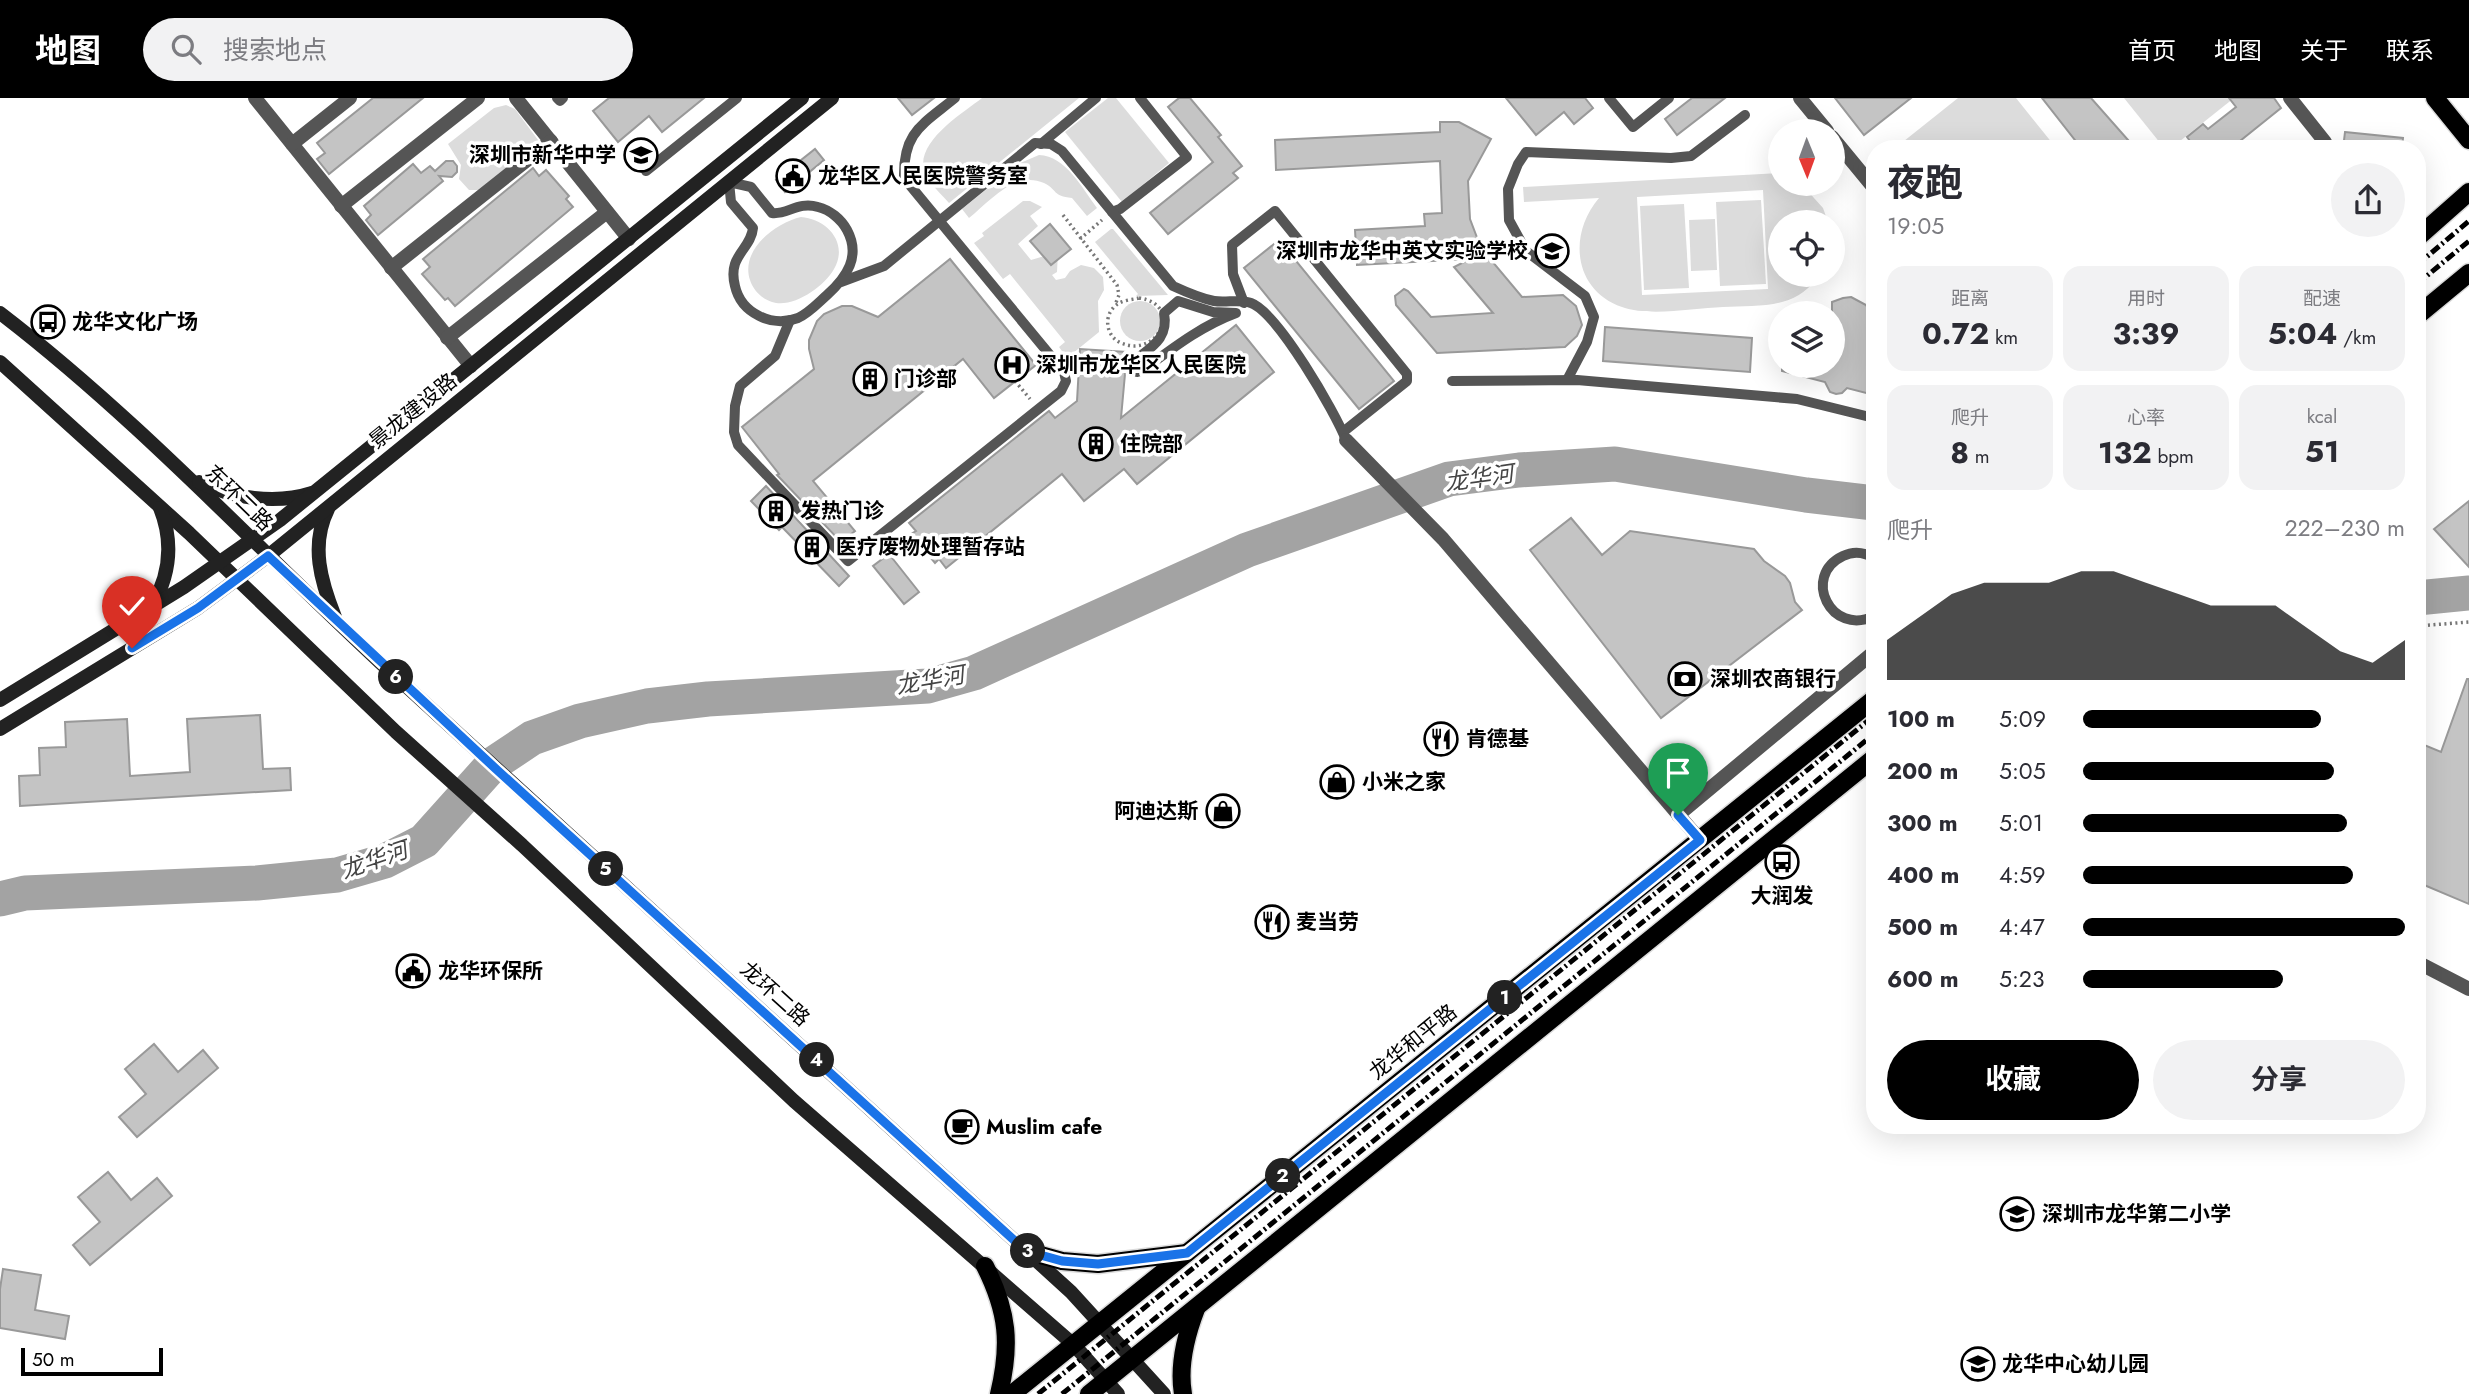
<!DOCTYPE html>
<html lang="zh">
<head>
<meta charset="utf-8">
<style>
	body { margin:0; font-family:Jost,"Noto Sans SC",sans-serif; background:#f2f2f3; color:#2b2b33; height:100vh; display:flex; flex-direction:column; font-size:26px; white-space:nowrap }
	* { box-sizing:border-box; margin:0 }
	p { font-size:23px; color:#7c7c81 }
	.icon { flex:none; width:38px; height:38px; fill:none; stroke:currentColor; stroke-width:2; stroke-linecap:round; stroke-linejoin:round }
	.map { position:relative; flex:1; overflow:hidden }
	.drawer { position:absolute; left:1866px; top:42px; width:560px; height:994px; display:flex; flex-direction:column; background:#fff; border-radius:28px; box-shadow:0 7px 28px #0002 }
	.drawer>* { flex:none }
	.needle { width:46px; rotate:179deg }
	.buttons { position:absolute; left:1768px; top:21px; display:grid; gap:14px }
	.buttons a { display:grid; place-items:center; width:77px; height:77px; border-radius:50%; background:#fff; box-shadow:0 7px 28px #0002; font-size:35px }
	.scale { position:absolute; left:21px; bottom:18px; width:142px; box-sizing:border-box; padding-left:7px; border:4px solid #000; border-top:0; font-size:19px; line-height:24px; white-space:nowrap; color:#000; -webkit-text-stroke:5px #fff; paint-order:stroke }
	.pin { position:absolute; display:grid; place-items:center; width:60px; height:60px; color:#fff; margin:-72px -30px; border-radius:50% 50% 50% 0; rotate:-45deg; box-shadow:0 0 7px #0007 }
	.pin .icon { rotate:45deg }
	.km { position:absolute; width:35px; height:35px; margin:-18px; border-radius:50%; background:#222; color:#fff; font-size:19px; line-height:35px; text-align:center }
	.round { display:grid; place-items:center; flex:none; width:74px; height:74px; border-radius:37px; background:#f2f2f3 }
	.headline { display:flex; align-items:center; justify-content:space-between; height:119px; padding:0 21px }
	h1 { font-size:38px; font-weight:700; line-height:52px }
	.metrics { display:grid; grid-template-columns:repeat(3,1fr); gap:10px; height:119px; padding:7px 21px }
	.metrics div { display:grid; align-content:center; border-radius:18px; background:#f2f2f3; text-align:center }
	.metrics b { font-size:30px; font-weight:700 }
	.metrics small { font-size:19px; font-weight:400 }
	.metrics p { font-size:19px }
	.chart { height:196px; padding:14px 21px }
	.chart p { display:flex; justify-content:space-between }
	.chart svg { width:100%; height:126px; margin-top:7px; fill:#000; opacity:.7 }
	.action { display:flex; gap:14px; margin-top:auto; padding:14px 21px }
	.action a { flex:1; height:80px; border-radius:42px; background:#000; color:#fff; font-size:28px; font-weight:700; line-height:80px; text-align:center }
	.action a+a { background:#f2f2f3; color:#2b2b33 }
	ul { padding:0 21px; list-style:none; font-size:23px }
	li { display:grid; grid-template-columns:112px 84px 1fr; align-items:center; height:52px }
	li i { height:18px; border-radius:9px; background:#000 }
	header { display:flex; align-items:center; gap:42px; box-sizing:border-box; height:98px; padding:0 35px; background:#000; color:#fff }
	header strong { font-size:33px }
	nav { display:flex; gap:38px; margin-inline-start:auto; font-size:24px }
	.search { width:490px; height:63px; background:#f2f2f3; display:flex; align-items:center; gap:18px; box-sizing:border-box; padding:0 24px; border-radius:38px; color:#7c7c81; font-size:26px }
	.map>svg:first-child { display:block }
	.green { fill:#dcdcdc; fill-rule:evenodd }
	.lines { fill:none; stroke-linecap:round; stroke-linejoin:round }
	.river { stroke:#a3a3a3; stroke-width:35 }
	.building { fill:#c4c4c4; stroke:#999; stroke-width:2 }
	.primary-casing { stroke:#dbdbdb; stroke-width:21 }
	.path { stroke:#777; stroke-width:3.5; stroke-dasharray:2 3.5; stroke-linecap:butt }
	.service { stroke:#555; stroke-width:10 }
	.minor { stroke:#555; stroke-width:14 }
	.tertiary { stroke:#555; stroke-width:14 }
	.secondary { stroke:#222; stroke-width:14 }
	.primary { stroke:#000; stroke-width:18 }
	.rail { stroke:#000; stroke-width:5; stroke-dasharray:10 3.5 2 3.5; stroke-linecap:butt }
	.route-casing { stroke:#fff; stroke-width:14 }
	.route { stroke:#1a73e8; stroke-width:9 }
	.labels { text-anchor:middle; stroke-width:7; stroke-linejoin:round; paint-order:stroke }
	.poi-label { font-size:21px; font-weight:bold; fill:#000; stroke:#fff; text-anchor:start }
	.street-label { font-size:21px; fill:#000; stroke:#fff }
	.water-label { font-size:23px; font-style:italic; fill:#444; stroke:#fff }
</style>
</head>
<body>
<header>
<strong>地图</strong>
<div class="search"><svg class="icon" aria-label="search" viewBox="0 0 24 24"><circle cx="10" cy="10" r="6"/><path d="M15 15l6 6"/></svg>搜索地点</div>
<nav><a>首页</a><a>地图</a><a>关于</a><a>联系</a></nav>
</header>
<div class="map">
<svg width="2469" height="1296" viewBox="0 0 2469 1296">
	<rect width="100%" height="100%" fill="#fff"/>
	<g class="green">
		<path d="M982 0H1079L949 105C941 96 930 86 925 75 913 45 963 15 982 0Z"/>
		<path d="M1108 0H1116L1169 65 1122 104 1065 34Z"/>
		<path d="M1958 0H2016L2057 51H1894Z"/>
		<path d="M2124 0H2234L2170 51H2165Z"/>
		<path d="M506 7 515 11 541 46 485 92H469L459 81 461 67 448 46 494 10Z"/>
		<path d="M1039 57C1066 58 1082 90 1097 110L1087 118 1072 100C1052 98 1058 92 1044 85 1015 72 990 103 969 120L962 111 1018 66Z"/>
		<path d="M1780 75V86H1817L1818 89 1805 90 1823 110 1828 124H1780V177H1820C1810 190 1798 200 1782 204 1764 209 1742 208 1723 209 1694 210 1650 219 1622 209 1573 192 1568 136 1599 100L1524 104 1523 89ZM1763 92 1768 191 1642 197 1637 99Z"/>
		<path d="M1761 102 1766 186 1720 188 1716 104Z"/>
		<path d="M1023 103H1030L1042 109 1030 118 1038 128 1018 146 1031 162 1058 154 1057 174 1052 177 1056 182 1065 180 1070 173 1081 167 1094 170 1103 179 1104 192 1098 203 1099 234 1067 260 1059 249 1065 244 1010 176 1003 181 974 145 984 138 982 135Z"/>
		<path d="M1684 106 1689 190 1644 192 1640 108Z"/>
		<path d="M801 119C827 121 849 145 834 171 824 189 792 211 772 204 762 201 753 192 750 182 740 152 775 125 801 119Z"/>
		<path d="M1715 121 1717 172 1691 173 1689 122Z"/>
		<path d="M1111 131H1113L1168 197 1136 198 1138 196 1095 144Z"/>
		<circle cx="1140" cy="223" r="20"/>
	</g>
	<g class="lines">
		<g class="river">
			<path d="M2417 500 2469 495"/>
			<path d="M0 801 25 795 257 785 337 777 385 763 424 743 493 666 532 640 580 623 647 608 708 601 928 588 974 575 1247 452 1449 381 1519 372 1615 366 1806 397 1874 405"/>
		</g>
	</g>
	<g class="building">
		<path d="M373 0H423L329 76 317 61 325 55 317 45Z"/>
		<path d="M609 0H704L662 34 649 18 618 44 593 13Z"/>
		<path d="M898 0H934L912 17Z"/>
		<path d="M1179 0H1190L1221 37 1218 39 1242 68 1233 75 1238 80 1168 136 1150 115 1213 64 1168 9Z"/>
		<path d="M1506 0H1585L1593 10 1574 26 1564 14 1536 37Z"/>
		<path d="M1692 0H1725L1677 37 1665 21Z"/>
		<path d="M1835 0H1911L1864 37Z"/>
		<path d="M2042 0H2091L2136 51H2082Z"/>
		<path d="M2229 0H2274L2281 10 2230 51H2196L2187 39 2203 26 2208 31 2236 9Z"/>
		<path d="M1440 24H1459L1491 41 1468 83 1470 121 1481 150 1522 199 1563 197 1576 208 1582 227 1577 238 1565 249 1437 255 1396 207 1395 198 1404 191 1408 193 1431 219 1493 215 1454 169 1470 161 1357 167 1355 132 1425 128 1424 116 1442 115 1440 63 1276 72 1275 42 1440 34Z"/>
		<path d="M2345 34 2403 40 2402 51H2343Z"/>
		<path d="M815 51 824 62 785 94 776 82Z"/>
		<path d="M446 63H453L457 68V74L452 79 439 78 443 83 378 137 366 122 371 117 364 108 413 66 421 75 430 68 435 73Z"/>
		<path d="M533 70 539 78 546 72 569 98 566 101 573 109 455 208 448 200 445 202 422 176 430 169 423 161Z"/>
		<path d="M1050 126 1071 151 1051 167 1030 143Z"/>
		<path d="M1279 142 1394 283 1359 311 1244 170Z"/>
		<path d="M950 161 1036 267 994 300 963 261 813 383 855 433 841 444 777 377 779 376 742 329 814 271 809 251V242L817 223 824 216 842 208H852L878 219Z"/>
		<path d="M1851 199 1866 207 1870 214 1871 223 1869 235 1874 244V297L1847 290 1842 295 1836 296 1830 294 1825 284 1782 273V268H1832V204L1843 200Z"/>
		<path d="M1236 227 1274 274 1137 386 1124 371 1084 403 1062 376 946 470 939 461 935 465 911 436 916 433 909 425 1049 313 1055 320 1077 303 1080 251 1127 254 1121 320Z"/>
		<path d="M1605 229 1752 240 1750 274 1603 263Z"/>
		<path d="M766 388 849 478 839 488 782 429 779 432 751 403Z"/>
		<path d="M2469 403V469L2434 431Z"/>
		<path d="M1571 420 1602 457 1630 433 1754 451 1764 463 1785 478 1790 485 1795 504 1802 512 1661 620 1530 452Z"/>
		<path d="M889 456 919 494 904 506 873 468Z"/>
		<path d="M2467 581H2469V806L2417 784V644L2441 654Z"/>
		<path d="M260 617 263 671 290 670 291 692 20 708 19 678 40 677 39 650 66 649 65 624 127 621 130 678 190 674 187 621Z"/>
		<path d="M154 946 178 974 203 952 218 970 137 1039 119 1019 146 996 125 971Z"/>
		<path d="M108 1074 131 1102 157 1080 172 1098 90 1167 73 1147 100 1124 78 1099Z"/>
		<path d="M3 1171 41 1177 35 1212 69 1218 65 1241 0 1230V1191Z"/>
	</g>
	<g class="lines">
		<defs>
			<g id="primary">
				<path d="M2435 0 2469 42"/>
				<path d="M2417 140 2469 94"/>
				<path d="M2417 218 2469 175"/>
				<path d="M1026 1153 1062 1163 1098 1166 1187 1155"/>
				<path d="M985 1168C1008 1214 1011 1246 999 1296"/>
				<path d="M1012 1296 1874 601"/>
				<path d="M1089 1296 1874 660"/>
				<path d="M1183 1296C1178 1267 1186 1237 1196 1211"/>
			</g>
		</defs>
		<use href="#primary" class="primary-casing"/>
		<g class="path">
			<path d="M1063 117 1117 187 1119 197 1115 207"/>
			<path d="M1080 141 1102 122"/>
			<path d="M1139 200C1184 206 1158 261 1121 245 1107 239 1103 220 1114 209 1120 202 1131 202 1139 200Z"/>
			<path d="M1015 283 1030 301"/>
			<path d="M2417 528 2469 524"/>
		</g>
		<g class="service">
			<path d="M557 0 560 3 563 0"/>
			<path d="M1609 0 1633 29 1669 0"/>
			<path d="M1041 46 1096 0"/>
			<path d="M646 73 737 0"/>
			<path d="M729 84 751 89 772 115C787 117 798 103 818 109 830 112 841 121 847 132 861 158 847 179 827 197 818 205 809 215 798 220 772 230 741 215 735 188 727 157 751 152 753 130L731 104Z"/>
			<path d="M1112 114 1120 111 1187 59 1140 0"/>
			<path d="M841 184 884 168 1035 45 1051 46 1062 53 1173 188C1186 194 1199 200 1214 203 1225 205 1241 201 1251 205 1278 215 1335 314 1346 342"/>
			<path d="M1178 203 1213 214 1236 215C1201 228 1173 250 1143 272L1137 274 1133 264C1151 249 1169 241 1164 215Z"/>
			<path d="M1244 205 1233 176 1232 147 1275 113 1407 276V283L1343 334"/>
			<path d="M790 222 775 258 740 288 735 308 734 334 738 347 848 463 1061 293 1066 283 1064 274 904 80C903 34 922 27 955 0"/>
			<path d="M1567 282 1587 244 1594 219 1585 198 1526 153 1509 122 1508 91 1518 66 1526 54 1671 60 1691 58 1745 17"/>
			<path d="M1452 283 1577 282 1797 301 1874 320"/>
			<path d="M1874 460C1864 454 1853 453 1843 458 1801 478 1831 539 1874 518"/>
		</g>
		<g class="minor">
			<path d="M255 0 471 268"/>
			<path d="M516 0 629 141"/>
			<path d="M2290 0 2325 44 2324 51"/>
			<path d="M292 46 350 0"/>
			<path d="M341 108 478 0"/>
			<path d="M391 170 551 43"/>
			<path d="M447 240 607 114"/>
			<path d="M1346 342 1443 441 1700 742"/>
			<path d="M1678 717 1874 554"/>
			<path d="M2417 864 2469 891"/>
		</g>
		<g class="tertiary">
			<path d="M1800 0 1827 33"/>
			<path d="M1832 39 1874 90"/>
		</g>
		<g class="secondary">
			<path d="M0 215C137 320 255 448 381 565 610 776 841 984 1071 1194L1164 1296"/>
			<path d="M0 264 189 435 396 634 522 747 794 1003 1074 1247 1118 1296"/>
			<path d="M199 384C232 400 275 407 312 395"/>
			<path d="M328 411C310 447 321 484 335 519"/>
			<path d="M152 508C170 477 174 445 160 410"/>
			<path d="M0 602 184 489 280 422 802 0"/>
			<path d="M0 631 198 510 268 458 832 0"/>
		</g>
		<use href="#primary" class="primary"/>
		<g class="rail">
			<path d="M2417 167 2469 123"/>
			<path d="M2417 186 2469 143"/>
			<path d="M1038 1296 1874 618"/>
			<path d="M1062 1296 1874 636"/>
		</g>
	</g>
	<g class="lines">
		<defs>
			<path id="route" d="M132 550 198 510 268 458 496 671 1026 1153 1062 1163 1098 1166 1187 1155 1700 742 1678 717"/>
		</defs>
		<use href="#route" class="route-casing"/>
		<use href="#route" class="route"/>
	</g>
	<defs>
		<symbol id="school-ring" viewBox="-11 -11 22 22"><circle r="9.5" fill="#fff" stroke="#000" stroke-width="1.5"/><path d="M0-5L7-2L0 1L-7-2ZM-4 1L0 2.5L4 1V4Q0 6-4 4Z" fill="#000"/></symbol>
		<symbol id="civic-ring" viewBox="-11 -11 22 22"><circle r="9.5" fill="#fff" stroke="#000" stroke-width="1.5"/><path d="M-.6-6.5H3V-4.5H.6V-3L4-1V1h2V6H-6V1h2V-1L-.6-3ZM-1.2 2.5V6h2.4V2.5Z" fill="#000"/></symbol>
		<symbol id="bus-ring" viewBox="-11 -11 22 22"><circle r="9.5" fill="#fff" stroke="#000" stroke-width="1.5"/><path d="M-5-6H5V4H4V6H2V4H-2V6H-4V4H-5ZM-3.5-4V0h7V-4ZM-3.5 1.2v1.5H-2V1.2ZM2 1.2v1.5H3.5V1.2Z" fill="#000"/></symbol>
		<symbol id="hospital-ring" viewBox="-11 -11 22 22"><circle r="9.5" fill="#fff" stroke="#000" stroke-width="1.5"/><path d="M-5-5h3v3.5h4V-5h3V5h-3V1.5h-4V5h-3Z" fill="#000"/></symbol>
		<symbol id="building-ring" viewBox="-11 -11 22 22"><circle r="9.5" fill="#fff" stroke="#000" stroke-width="1.5"/><path d="M-4-6H4V6H1V3H-1V6H-4ZM-2.5-4.3h1.7v1.8h-1.7ZM.8-4.3h1.7v1.8H.8ZM-2.5-1h1.7V.8h-1.7ZM.8-1h1.7V.8H.8Z" fill="#000"/></symbol>
		<symbol id="bank-ring" viewBox="-11 -11 22 22"><circle r="9.5" fill="#fff" stroke="#000" stroke-width="1.5"/><path d="M-6-4H6V4H-6ZM0-2.3a2.3 2.3 0 1 0 0 4.6a2.3 2.3 0 1 0 0-4.6Z" fill="#000"/></symbol>
		<symbol id="restaurant-ring" viewBox="-11 -11 22 22"><circle r="9.5" fill="#fff" stroke="#000" stroke-width="1.5"/><path d="M-5-6h1v4h1v-4h1v4h1v-4h1v5L-1.5 .5V6h-2V.5L-5-1ZM5-6V6H3V1.5H1.5Q1.5-4 5-6Z" fill="#000"/></symbol>
		<symbol id="shop-ring" viewBox="-11 -11 22 22"><circle r="9.5" fill="#fff" stroke="#000" stroke-width="1.5"/><path d="M-5-2.5h2.3a2.7 3.5 0 0 1 5.4 0H5L5.5 6h-11ZM-1.5-2.5h3a1.5 2.3 0 0 0-3 0Z" fill="#000"/></symbol>
		<symbol id="cafe-ring" viewBox="-11 -11 22 22"><circle r="9.5" fill="#fff" stroke="#000" stroke-width="1.5"/><path d="M-5.5-4.5H6V0H3Q3 3.5 0 3.5H-2.5Q-5.5 3.5-5.5 0ZM3-3.2v2h1.7v-2ZM-6 4.5H4V6H-6Z" fill="#000"/></symbol>
	</defs>
	<g fill-rule="evenodd">
		<use href="#school-ring" x="622" y="38" width="38" height="38"/>
		<use href="#civic-ring" x="774" y="59" width="38" height="38"/>
		<use href="#school-ring" x="1533" y="134" width="38" height="38"/>
		<use href="#bus-ring" x="29" y="205" width="38" height="38"/>
		<use href="#hospital-ring" x="993" y="248" width="38" height="38"/>
		<use href="#building-ring" x="851" y="262" width="38" height="38"/>
		<use href="#building-ring" x="1077" y="327" width="38" height="38"/>
		<use href="#building-ring" x="757" y="394" width="38" height="38"/>
		<use href="#building-ring" x="793" y="430" width="38" height="38"/>
		<use href="#bank-ring" x="1666" y="562" width="38" height="38"/>
		<use href="#restaurant-ring" x="1422" y="622" width="38" height="38"/>
		<use href="#shop-ring" x="1318" y="665" width="38" height="38"/>
		<use href="#shop-ring" x="1204" y="694" width="38" height="38"/>
		<use href="#bus-ring" x="1763" y="745" width="38" height="38"/>
		<use href="#restaurant-ring" x="1253" y="805" width="38" height="38"/>
		<use href="#civic-ring" x="394" y="854" width="38" height="38"/>
		<use href="#cafe-ring" x="943" y="1010" width="38" height="38"/>
		<use href="#school-ring" x="1998" y="1097" width="38" height="38"/>
		<use href="#school-ring" x="1959" y="1247" width="38" height="38"/>
	</g>
	<g class="labels">
		<g class="poi-label">
			<text x="616" y="64" text-anchor="end">深圳市新华中学</text>
			<text x="818" y="85">龙华区人民医院警务室</text>
			<text x="1528" y="160" text-anchor="end">深圳市龙华中英文实验学校</text>
			<text x="72" y="231">龙华文化广场</text>
			<text x="1036" y="274">深圳市龙华区人民医院</text>
			<text x="894" y="288">门诊部</text>
			<text x="1120" y="353">住院部</text>
			<text x="800" y="420">发热门诊</text>
			<text x="836" y="456">医疗废物处理暂存站</text>
			<text x="1710" y="588">深圳农商银行</text>
			<text x="1466" y="648">肯德基</text>
			<text x="1362" y="691">小米之家</text>
			<text x="1198" y="720" text-anchor="end">阿迪达斯</text>
			<text x="1782" y="805" text-anchor="middle">大润发</text>
			<text x="1296" y="831">麦当劳</text>
			<text x="438" y="880">龙华环保所</text>
			<text x="986" y="1036">Muslim cafe</text>
			<text x="2042" y="1123">深圳市龙华第二小学</text>
			<text x="2002" y="1273">龙华中心幼儿园</text>
		</g>
		<g class="street-label">
			<text transform="translate(413 313) rotate(-39)" y="7">景龙建设路</text>
			<text transform="translate(239 400) rotate(44)" y="7">东环二路</text>
			<text transform="translate(775 896) rotate(42)" y="7">龙环二路</text>
			<text transform="translate(1413 944) rotate(-39)" y="7">龙华和平路</text>
		</g>
		<g class="water-label">
			<text transform="translate(1479 380) rotate(-8)" y="8">龙华河</text>
			<text transform="translate(930 582) rotate(-10)" y="8">龙华河</text>
			<text transform="translate(374 762) rotate(-19)" y="8">龙华河</text>
		</g>
	</g>
</svg>
<div class="buttons">
<a><svg class="needle" viewBox="-14 -14 28 28"><path d="M0-13l5 13h-10z" fill="#e53935"/><path d="M0 13l5-13h-10z" fill="#7c7c81"/></svg></a>
<a><svg class="icon" aria-label="locate" viewBox="0 0 24 24"><circle cx="12" cy="12" r="6"/><path d="M12 2v4M12 18v4M2 12h4M18 12h4"/></svg></a>
<a><svg class="icon" aria-label="layers" viewBox="0 0 24 24"><path d="M12 4l9 5-9 5-9-5zM3 14l9 5 9-5"/></svg></a>
</div>
<div class="scale">50 m</div>
<div class="pin" style="left:1678px;top:717px;background:#1e9e55"><svg class="icon" aria-label="arrive" viewBox="0 0 24 24"><path d="M6 21V4h12l-3 4 3 4H6"/></svg></div>
<div class="pin" style="left:132px;top:550px;background:#d93025"><svg class="icon" aria-label="check" viewBox="0 0 24 24"><path d="M5 12l5 5 9-10"/></svg></div>
<b class="km" style="left:1505px;top:900px">1</b>
<b class="km" style="left:1283px;top:1078px">2</b>
<b class="km" style="left:1028px;top:1153px">3</b>
<b class="km" style="left:817px;top:962px">4</b>
<b class="km" style="left:606px;top:771px">5</b>
<b class="km" style="left:396px;top:579px">6</b>
<section class="drawer">
<div class="headline"><div><h1>夜跑</h1><p>19:05</p></div><a class="round"><svg class="icon" aria-label="share" viewBox="0 0 24 24"><path d="M12 15V3M7 8l5-5 5 5M5 13v7h14v-7"/></svg></a></div>
<div class="metrics">
<div><p>距离</p><b>0.72<small> km</small></b></div>
<div><p>用时</p><b>3:39</b></div>
<div><p>配速</p><b>5:04<small> /km</small></b></div>
</div>
<div class="metrics">
<div><p>爬升</p><b>8<small> m</small></b></div>
<div><p>心率</p><b>132<small> bpm</small></b></div>
<div><p>kcal</p><b>51</b></div>
</div>
<div class="chart"><p><span>爬升</span>222–230 m</p>
<svg viewBox="0 0 160 44" preserveAspectRatio="none"><path d="M0 44V30L10 22L20 14L30 10L40 10L50 10L60 6L70 6L80 10L90 14L100 18L110 18L120 18L130 26L140 34L150 38L160 30V44z"/></svg>
</div>
<ul>
<li><b>100 m</b>5:09<i style="width:74%"></i></li>
<li><b>200 m</b>5:05<i style="width:78%"></i></li>
<li><b>300 m</b>5:01<i style="width:82%"></i></li>
<li><b>400 m</b>4:59<i style="width:84%"></i></li>
<li><b>500 m</b>4:47<i style="width:100%"></i></li>
<li><b>600 m</b>5:23<i style="width:62%"></i></li>
</ul>
<div class="action"><a>收藏</a><a>分享</a></div>
</section>
</div>
</body>
</html>
